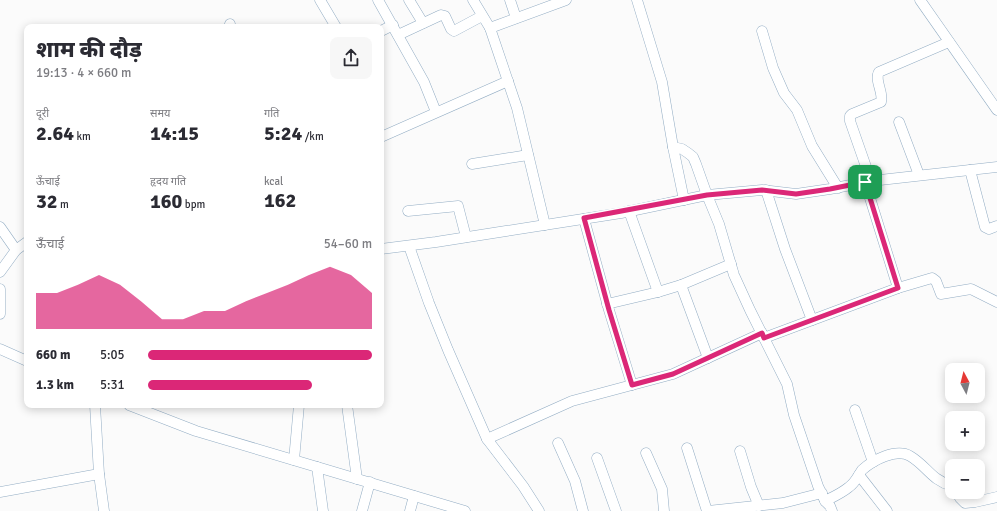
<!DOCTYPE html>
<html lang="hi">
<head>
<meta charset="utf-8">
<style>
	body { margin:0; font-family:Signika,"Noto Sans Devanagari",sans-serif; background:#f7f7f7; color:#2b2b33; height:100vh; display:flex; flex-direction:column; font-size:15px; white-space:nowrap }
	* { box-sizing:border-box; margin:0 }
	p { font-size:13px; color:#7c7c81 }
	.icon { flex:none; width:22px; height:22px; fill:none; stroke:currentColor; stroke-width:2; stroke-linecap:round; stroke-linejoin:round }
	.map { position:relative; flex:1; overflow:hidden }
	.drawer { position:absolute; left:24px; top:24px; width:360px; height:384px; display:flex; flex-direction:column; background:#fff; border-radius:8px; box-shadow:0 2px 10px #0003 }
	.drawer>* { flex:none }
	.needle { width:26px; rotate:353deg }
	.buttons { position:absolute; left:945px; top:363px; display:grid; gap:8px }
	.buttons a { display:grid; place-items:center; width:40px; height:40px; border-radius:8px; background:#fff; box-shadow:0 2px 10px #0003; font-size:20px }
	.pin { position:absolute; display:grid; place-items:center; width:34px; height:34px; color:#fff; margin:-17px; border-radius:8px; box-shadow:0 2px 6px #0006 }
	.round { display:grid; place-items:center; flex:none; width:42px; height:42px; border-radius:8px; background:#f7f7f7 }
	.head { display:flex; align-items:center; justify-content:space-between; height:68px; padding:0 12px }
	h1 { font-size:22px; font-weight:800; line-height:30px }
	.metrics { display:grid; grid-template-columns:repeat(3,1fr); gap:6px; height:68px; padding:4px 12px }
	.metrics div { display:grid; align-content:center }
	.metrics b { font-size:20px; font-weight:800 }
	.metrics small { font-size:11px; font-weight:400 }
	.metrics p { font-size:11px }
	.chart { height:112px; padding:8px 12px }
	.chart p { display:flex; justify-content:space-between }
	.chart svg { width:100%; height:72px; margin-top:4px; fill:#db2777; opacity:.7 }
	ul { padding:0 12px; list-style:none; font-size:13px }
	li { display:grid; grid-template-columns:64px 48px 1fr; align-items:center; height:30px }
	li i { height:10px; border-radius:5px; background:#db2777 }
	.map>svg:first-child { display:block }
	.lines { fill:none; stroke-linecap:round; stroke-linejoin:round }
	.minor-casing { stroke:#93adc4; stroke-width:11 }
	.minor { stroke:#fff; stroke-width:10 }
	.route-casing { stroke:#fff; stroke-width:8 }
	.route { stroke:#db2777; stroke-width:5 }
</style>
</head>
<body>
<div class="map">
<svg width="997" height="511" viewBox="0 0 997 511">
	<rect width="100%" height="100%" fill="#fbfbfb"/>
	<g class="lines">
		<defs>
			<g id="minor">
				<path d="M320 0 336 27"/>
				<path d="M378 0 424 82 436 112"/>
				<path d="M409 0 423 23"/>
				<path d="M473 0 490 28 517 108 545 225"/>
				<path d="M510 0 516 18"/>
				<path d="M637 0 662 82 673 147 684 200"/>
				<path d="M920 0 997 110"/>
				<path d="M229 27 230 24"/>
				<path d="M490 28 566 0"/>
				<path d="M381 31 393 25"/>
				<path d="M762 31 773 68 784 93 797 110 812 146 838 188"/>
				<path d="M398 35 441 15 445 16 451 29 454 31 482 16"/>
				<path d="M899 122 919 175"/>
				<path d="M381 137 508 81"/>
				<path d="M673 147 682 149 688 153 693 157 696 164 707 195 719 224 734 275 750 310 787 384 794 415 818 486 825 501 830 506 832 511"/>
				<path d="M472 164 528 155"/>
				<path d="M970 170 985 227 989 229 997 226"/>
				<path d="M871 181 850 121V116L852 114 881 102C884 93 874 80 879 72L949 42"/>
				<path d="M865 182 898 288 932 278 936 281 941 294 971 289 997 302"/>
				<path d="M766 190 785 249 812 320"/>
				<path d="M408 211 458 206 466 237"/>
				<path d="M629 211 658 292"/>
				<path d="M584 219 609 310 632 385"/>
				<path d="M0 227 16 250"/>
				<path d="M409 246 429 303 448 350 487 439 523 486 539 511"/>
				<path d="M381 249 436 242 621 213 707 195 762 190 796 194 830 189 871 181 997 167"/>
				<path d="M0 272 16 250 27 242"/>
				<path d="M0 289V314"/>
				<path d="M607 304 658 292 681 285"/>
				<path d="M764 338 898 288"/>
				<path d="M0 349 27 361"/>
				<path d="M708 358 681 285 731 264"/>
				<path d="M95 405 99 474 104 511"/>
				<path d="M129 405 196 431 465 511"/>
				<path d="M347 405 357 479"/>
				<path d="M855 410 873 462"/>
				<path d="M487 439 572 401 673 374 762 333"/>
				<path d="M558 443 575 481 583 511"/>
				<path d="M687 448 707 511"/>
				<path d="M740 451 751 487 759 506"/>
				<path d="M646 453 662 489 664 511"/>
				<path d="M597 458 616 511"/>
				<path d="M294 460 299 405"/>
				<path d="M317 467 323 511"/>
				<path d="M859 475 887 511"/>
				<path d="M0 492 99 474"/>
				<path d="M957 492 960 498 965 503 975 502 997 497"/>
				<path d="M825 501C833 497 842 493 849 487 855 483 858 476 862 470 873 460 896 448 910 456 927 466 931 480 952 486"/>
				<path d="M362 511 370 482"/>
				<path d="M410 511 414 496"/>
				<path d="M708 511 783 503 822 493"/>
			</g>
		</defs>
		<use href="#minor" class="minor-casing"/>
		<use href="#minor" class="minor"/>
	</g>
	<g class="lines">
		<defs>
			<path id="route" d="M865 182 898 288 764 338 762 333 673 374 632 385 609 310 584 218 707 195 762 190 796 194 830 189Z"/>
		</defs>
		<use href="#route" class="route-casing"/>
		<use href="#route" class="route"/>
	</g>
</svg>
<div class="buttons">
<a><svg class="needle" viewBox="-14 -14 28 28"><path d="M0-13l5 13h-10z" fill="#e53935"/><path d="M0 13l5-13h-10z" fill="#7c7c81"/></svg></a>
<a>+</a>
<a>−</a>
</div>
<div class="pin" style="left:865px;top:182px;background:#1e9e55"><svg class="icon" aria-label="arrive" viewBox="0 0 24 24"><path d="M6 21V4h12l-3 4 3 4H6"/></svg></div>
<section class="drawer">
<div class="head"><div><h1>शाम की दौड़</h1><p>19:13 · 4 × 660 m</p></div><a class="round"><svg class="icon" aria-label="share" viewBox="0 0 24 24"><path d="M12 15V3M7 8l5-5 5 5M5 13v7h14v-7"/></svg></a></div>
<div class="metrics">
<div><p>दूरी</p><b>2.64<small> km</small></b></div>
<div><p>समय</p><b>14:15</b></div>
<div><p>गति</p><b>5:24<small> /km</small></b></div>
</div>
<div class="metrics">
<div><p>ऊँचाई</p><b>32<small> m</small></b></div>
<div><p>हृदय गति</p><b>160<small> bpm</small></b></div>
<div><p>kcal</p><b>162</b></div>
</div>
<div class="chart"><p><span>ऊँचाई</span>54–60 m</p>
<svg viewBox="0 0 160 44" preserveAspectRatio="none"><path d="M0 44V22L10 22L20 17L30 11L40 17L50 27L60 38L70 38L80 33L90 33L100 27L110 22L120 17L130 11L140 6L150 11L160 22V44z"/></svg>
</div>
<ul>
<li><b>660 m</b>5:05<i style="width:100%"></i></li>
<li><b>1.3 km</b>5:31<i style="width:73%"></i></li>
</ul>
</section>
</div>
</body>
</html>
